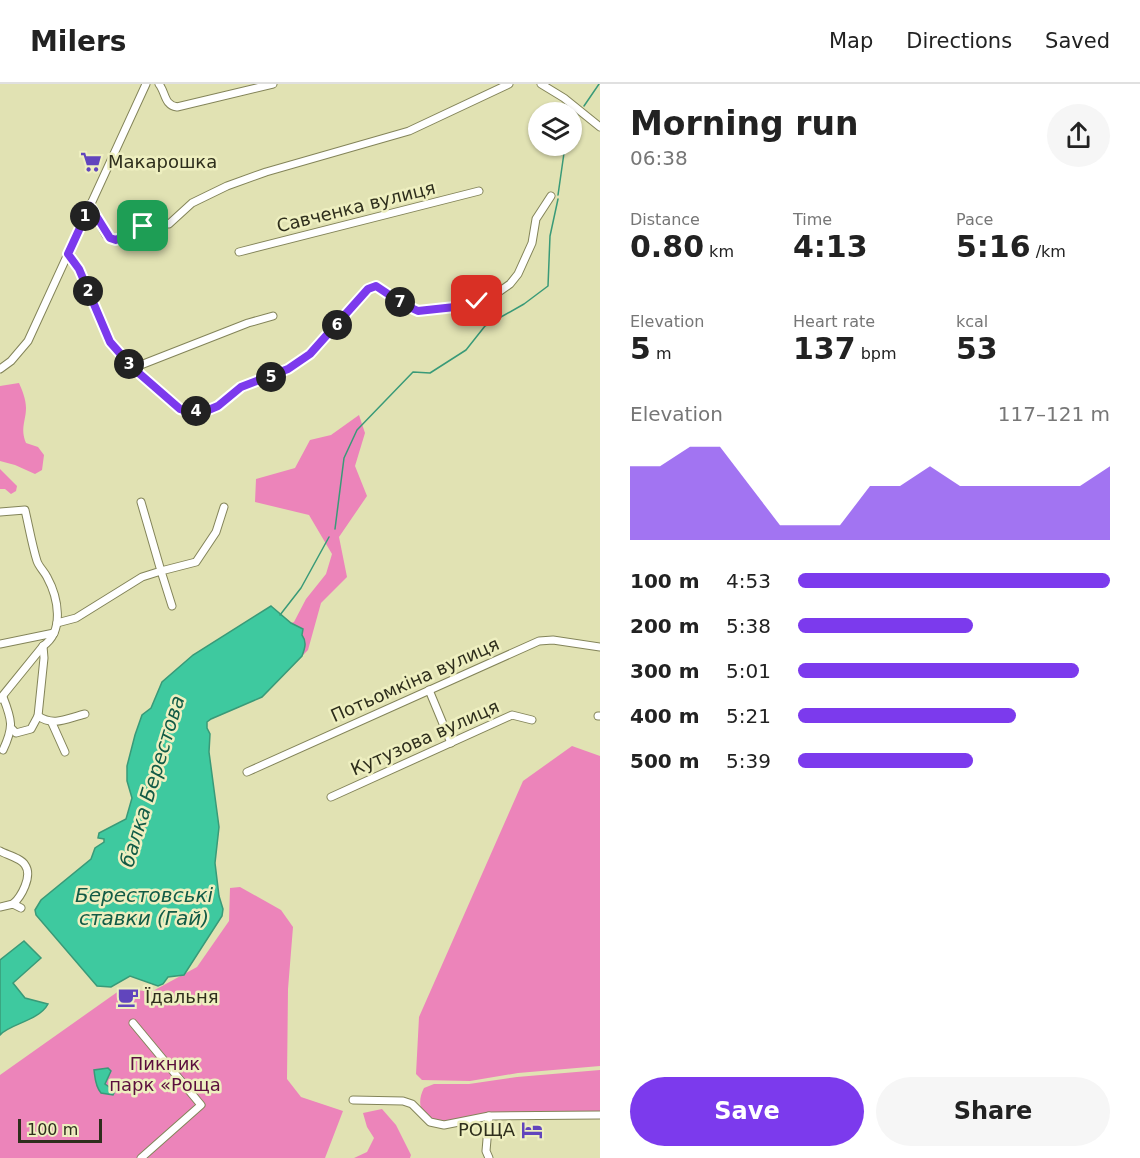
<!DOCTYPE html>
<html lang="en">
<head>
<meta charset="utf-8">
<style>
	body { margin:0; font-family:"DejaVu Sans",sans-serif; background:#f6f6f6; color:#222; height:100vh; display:flex; flex-direction:column; font-size:22px; white-space:nowrap }
	* { box-sizing:border-box; margin:0 }
	p { font-size:20px; color:#767676 }
	.icon { flex:none; width:33px; height:33px; fill:none; stroke:currentColor; stroke-width:2; stroke-linecap:round; stroke-linejoin:round }
	.map { position:relative; flex:1; overflow:hidden }
	.side { display:flex; flex-direction:column; background:#fff; width:540px }
	.side>* { flex:none }
	.tools { position:absolute; left:528px; top:18px; display:grid; gap:12px }
	.tools a { display:grid; place-items:center; width:54px; height:54px; border-radius:50%; background:#fff; box-shadow:0 2px 4px #0004; font-size:30px }
	.scale { position:absolute; left:18px; bottom:15px; width:84px; box-sizing:border-box; padding-left:6px; border:3px solid #2e2e1c; border-top:0; font-size:16px; line-height:21px; white-space:nowrap; color:#2e2e1c; -webkit-text-stroke:4px #eeefc0; paint-order:stroke }
	.pin { position:absolute; display:grid; place-items:center; width:51px; height:51px; color:#fff; margin:-26px; border-radius:12px; box-shadow:0 3px 9px #0006 }
	.km { position:absolute; width:30px; height:30px; margin:-15px; border-radius:50%; background:#222; color:#fff; font-size:16px; line-height:30px; text-align:center }
	.round { display:grid; place-items:center; flex:none; width:63px; height:63px; border-radius:32px; background:#f6f6f6 }
	.headline { display:flex; align-items:center; justify-content:space-between; height:102px; padding:0 30px }
	h1 { font-size:33px; font-weight:700; line-height:45px }
	.stats { display:grid; grid-template-columns:repeat(3,1fr); gap:9px; height:102px; padding:6px 30px }
	.stats div { display:grid; align-content:center }
	.stats b { font-size:30px; font-weight:700 }
	.stats small { font-size:16px; font-weight:400 }
	.stats p { font-size:16px }
	.chart { height:168px; padding:12px 30px }
	.chart p { display:flex; justify-content:space-between }
	.chart svg { width:100%; height:108px; margin-top:6px; fill:#7c3aed; opacity:.7 }
	.action { display:flex; gap:12px; margin-top:auto; padding:12px 30px }
	.action a { flex:1; height:69px; border-radius:36px; background:#7c3aed; color:#fff; font-size:24px; font-weight:700; line-height:69px; text-align:center }
	.action a+a { background:#f6f6f6; color:#222 }
	ul { padding:0 30px; list-style:none; font-size:20px }
	li { display:grid; grid-template-columns:96px 72px 1fr; align-items:center; height:45px }
	li i { height:15px; border-radius:8px; background:#7c3aed }
	header { display:flex; align-items:center; gap:36px; box-sizing:border-box; height:84px; padding:0 30px; background:#fff; border-bottom:2px solid #e0e0e0 }
	header strong { font-size:28px }
	nav { display:flex; gap:33px; margin-inline-start:auto; font-size:21px }
	main { display:flex; flex:1; min-height:0 }
	.map>svg:first-child { display:block }
	.green { fill:#ec84ba }
	.water { fill:#3ec99f; stroke:#399a78; stroke-width:1.5 }
	.lines { fill:none; stroke-linecap:round; stroke-linejoin:round }
	.stream { stroke:#399a78; stroke-width:1.5 }
	.minor-casing { stroke:#838459; stroke-width:9 }
	.minor { stroke:#fff; stroke-width:7 }
	.route-casing { stroke:#fff; stroke-width:12 }
	.route { stroke:#7c3aed; stroke-width:8 }
	.labels { text-anchor:middle; stroke-width:5; stroke-linejoin:round; paint-order:stroke }
	.poi-label { font-size:18px; fill:#2e2e1c; stroke:#eeefc0; text-anchor:start }
	.street-label { font-size:18px; fill:#2e2e1c; stroke:#eeefc0 }
	.park-label { font-size:18px; fill:#5b0e3d; stroke:#eeefc0 }
	.water-label { font-size:20px; font-style:italic; fill:#115b46; stroke:#eeefc0 }
</style>
</head>
<body>
<header>
<strong>Milers</strong>
<nav><a>Map</a><a>Directions</a><a>Saved</a></nav>
</header>
<main>
<div class="map">
<svg width="600" height="1074" viewBox="0 0 600 1074">
	<rect width="100%" height="100%" fill="#e1e2b3"/>
	<g class="green">
		<path d="M19 299C22 306 26 315 26 324 26 337 20 344 26 359L38 363 44 371 42 386 35 390 15 381 0 377V302Z"/>
		<path d="M359 331 365 349 355 382 367 412 339 453 347 493 321 519 308 566 302 572 305 564 291 539 294 538 306 515 326 490 332 470 309 431 255 418 256 395 295 384 310 356 331 351Z"/>
		<path d="M0 385 17 402 16 407 11 410 5 405H0Z"/>
		<path d="M572 662 600 672V982L518 989 470 997 422 996 416 990 419 933 523 697Z"/>
		<path d="M240 803 281 826 293 843 288 905 287 995 301 1013 343 1027 325 1074H0V991L123 904 151 908 197 883 229 837 230 804Z"/>
		<path d="M600 986V1029C563 1029 526 1027 489 1029 471 1030 453 1041 435 1036 419 1032 417 1017 424 1004L434 1000H469L517 993Z"/>
		<path d="M382 1025 396 1041 411 1071 410 1074H354L367 1068 374 1054 367 1043 363 1029Z"/>
	</g>
	<g class="water">
		<path d="M271 522 291 539 303 545 302 551C307 558 305 564 302 572L262 613 211 635 207 638V644L210 650 209 668 219 743 215 779 219 812 223 825 222 832 184 891 168 893 163 900 158 902 130 892 111 903 97 902 36 831 35 826 41 816 91 775 95 764 104 758V755L98 754 99 749 126 735 132 714 127 697V682L135 651 142 631 151 624 162 598 193 571Z"/>
		<path d="M24 857 41 874 13 899 25 914 48 920C39 937 9 940 0 951V876Z"/>
		<path d="M108 984 111 987 105 1000 115 1007 113 1011 101 1009C95 1002 95 993 94 986Z"/>
	</g>
	<g class="lines">
		<g class="stream">
			<path d="M584 22 599 0"/>
			<path d="M572 43 578 30"/>
			<path d="M558 111 565 62"/>
			<path d="M335 445 344 374 357 346 413 288 430 289 466 266 485 242 524 220 548 202 550 152 558 115"/>
			<path d="M280 531 301 504 329 453"/>
		</g>
		<defs>
			<g id="minor">
				<path d="M159 0C166 9 164 21 177 23L273 0"/>
				<path d="M541 0 564 14 600 43"/>
				<path d="M90 122 106 151 116 156C134 145 148 139 169 140L192 119 227 102 266 88 409 47 509 0"/>
				<path d="M239 168 479 107"/>
				<path d="M68 170 79 185 110 258 133 284 181 325 186 327H206L218 322 236 306 288 285 310 270 368 205 376 202 403 220 418 227 464 222 493 212 510 200 518 190 532 159 536 135 551 112"/>
				<path d="M133 284 248 239 273 232"/>
				<path d="M0 285 11 277 28 257 146 0"/>
				<path d="M0 428 25 426C29 443 32 461 37 477 39 483 44 487 47 493 58 513 65 547 43 562L0 615"/>
				<path d="M172 522 161 487 196 478 216 448 224 423"/>
				<path d="M57 539 76 534 142 493 161 487 141 418"/>
				<path d="M0 560 54 549"/>
				<path d="M429 606 451 659"/>
				<path d="M38 632 44 574 43 562"/>
				<path d="M598 632H600"/>
				<path d="M52 639 65 668"/>
				<path d="M11 644 16 649 31 645 38 632C54 643 68 634 85 630"/>
				<path d="M3 666C14 643 12 636 3 613"/>
				<path d="M247 688 539 557 553 556 600 563"/>
				<path d="M331 713 512 631 532 636"/>
				<path d="M0 767C7 771 21 774 25 781 33 792 21 813 13 820"/>
				<path d="M0 823 13 820 21 824"/>
				<path d="M133 939 201 1021 141 1074"/>
				<path d="M353 1016 403 1017 412 1020 430 1038 444 1041 489 1032 600 1031"/>
				<path d="M489 1074 486 1067 489 1032"/>
			</g>
		</defs>
		<use href="#minor" class="minor-casing"/>
		<use href="#minor" class="minor"/>
	</g>
	<g class="lines">
		<defs>
			<path id="route" d="M143 142 116 156 110 154 90 122 68 170 79 185 110 258 133 284 180 325 186 327H206L218 322 241 303 288 285 310 270 368 205 376 202 403 220 418 227 464 222 477 217"/>
		</defs>
		<use href="#route" class="route-casing"/>
		<use href="#route" class="route"/>
	</g>
	<defs>
		<symbol id="supermarket-bare" viewBox="-9 -9 18 18"><path d="M-6-5.5h2.5l.6 2H6L4.5 2H-2.5L-4.4-4H-6ZM-1.5 3.2a1.3 1.3 0 1 0 .1 0ZM3 3.2a1.3 1.3 0 1 0 .1 0Z" fill="#6145bd" stroke="#eeefc0" stroke-width="2.5" paint-order="stroke"/></symbol>
		<symbol id="cafe-bare" viewBox="-9 -9 18 18"><path d="M-5.5-4.5H6V0H3Q3 3.5 0 3.5H-2.5Q-5.5 3.5-5.5 0ZM3-3.2v2h1.7v-2ZM-6 4.5H4V6H-6Z" fill="#6145bd" stroke="#eeefc0" stroke-width="2.5" paint-order="stroke"/></symbol>
		<symbol id="hotel-bare" viewBox="-9 -9 18 18"><path d="M-6-4.5h1.5V1H6V5H4.5V3h-9V5H-6ZM-4 0a1.8 1.8 0 1 1 3.6 0ZM.5 0V-2.5h3Q6-2.5 6 0Z" fill="#6145bd" stroke="#eeefc0" stroke-width="2.5" paint-order="stroke"/></symbol>
	</defs>
	<g fill-rule="evenodd">
		<use href="#supermarket-bare" x="76" y="63" width="30" height="30"/>
		<use href="#cafe-bare" x="113" y="898" width="30" height="30"/>
		<use href="#hotel-bare" x="517" y="1031" width="30" height="30"/>
	</g>
	<g class="labels">
		<g class="poi-label">
			<text x="108" y="84">Макарошка</text>
			<text x="145" y="919">Їдальня</text>
			<text x="515" y="1052" text-anchor="end">РОЩА</text>
		</g>
		<g class="street-label">
			<text transform="translate(356 123) rotate(-14)" y="6">Савченка вулиця</text>
			<text transform="translate(415 596) rotate(-24)" y="6">Потьомкіна вулиця</text>
			<text transform="translate(425 654) rotate(-24)" y="6">Кутузова вулиця</text>
		</g>
		<g class="park-label">
			<text x="165" y="986">Пикник<tspan x="165" dy="21">парк «Роща</tspan></text>
		</g>
		<g class="water-label">
			<text transform="translate(152 697) rotate(-73)" y="7">балка Берестова</text>
			<text x="144" y="818">Берестовські<tspan x="144" dy="23">ставки (Гай)</tspan></text>
		</g>
	</g>
</svg>
<div class="tools">
<a><svg class="icon" aria-label="layers" viewBox="0 0 24 24"><path d="M12 4l9 5-9 5-9-5zM3 14l9 5 9-5"/></svg></a>
</div>
<div class="scale">100 m</div>
<div class="pin" style="left:143px;top:142px;background:#1e9e55"><svg class="icon" aria-label="arrive" viewBox="0 0 24 24"><path d="M6 21V4h12l-3 4 3 4H6"/></svg></div>
<div class="pin" style="left:477px;top:217px;background:#d93025"><svg class="icon" aria-label="check" viewBox="0 0 24 24"><path d="M5 12l5 5 9-10"/></svg></div>
<b class="km" style="left:85px;top:132px">1</b>
<b class="km" style="left:88px;top:207px">2</b>
<b class="km" style="left:129px;top:280px">3</b>
<b class="km" style="left:196px;top:327px">4</b>
<b class="km" style="left:271px;top:293px">5</b>
<b class="km" style="left:337px;top:241px">6</b>
<b class="km" style="left:400px;top:218px">7</b>
</div>
<section class="side">
<div class="headline"><div><h1>Morning run</h1><p>06:38</p></div><a class="round"><svg class="icon" aria-label="share" viewBox="0 0 24 24"><path d="M12 15V3M7 8l5-5 5 5M5 13v7h14v-7"/></svg></a></div>
<div class="stats">
<div><p>Distance</p><b>0.80<small> km</small></b></div>
<div><p>Time</p><b>4:13</b></div>
<div><p>Pace</p><b>5:16<small> /km</small></b></div>
</div>
<div class="stats">
<div><p>Elevation</p><b>5<small> m</small></b></div>
<div><p>Heart rate</p><b>137<small> bpm</small></b></div>
<div><p>kcal</p><b>53</b></div>
</div>
<div class="chart"><p><span>Elevation</span>117–121 m</p>
<svg viewBox="0 0 160 44" preserveAspectRatio="none"><path d="M0 44V14L10 14L20 6L30 6L40 22L50 38L60 38L70 38L80 22L90 22L100 14L110 22L120 22L130 22L140 22L150 22L160 14V44z"/></svg>
</div>
<ul>
<li><b>100 m</b>4:53<i style="width:100%"></i></li>
<li><b>200 m</b>5:38<i style="width:56%"></i></li>
<li><b>300 m</b>5:01<i style="width:90%"></i></li>
<li><b>400 m</b>5:21<i style="width:70%"></i></li>
<li><b>500 m</b>5:39<i style="width:56%"></i></li>
</ul>
<div class="action"><a>Save</a><a>Share</a></div>
</section>
</main>
</body>
</html>
